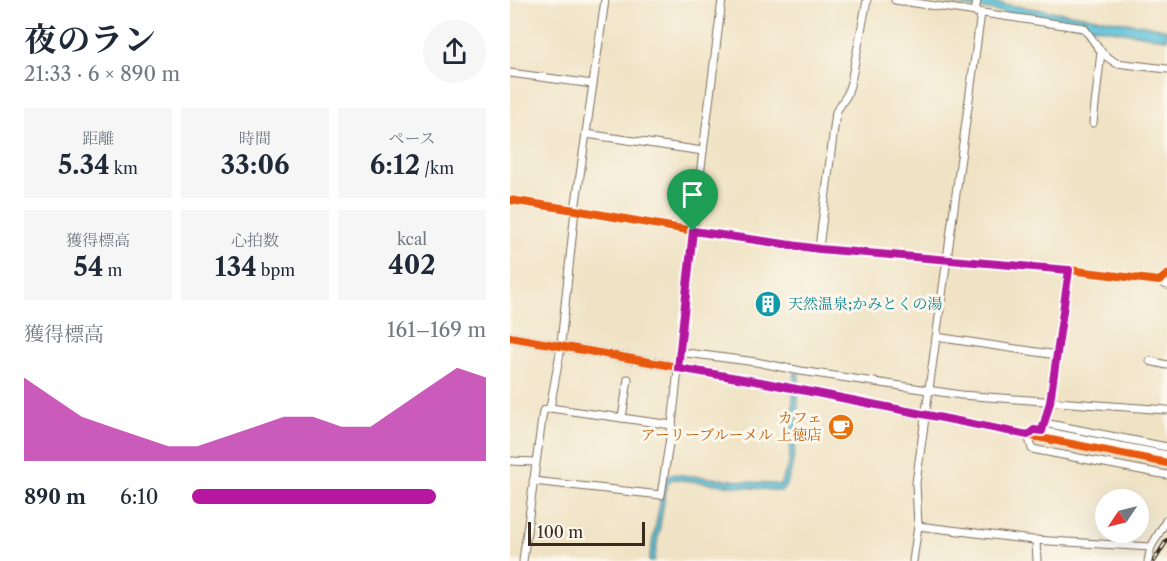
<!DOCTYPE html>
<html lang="ja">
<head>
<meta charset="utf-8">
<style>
	body { margin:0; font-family:"Libre Caslon Text","Noto Serif JP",serif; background:#f6f6f7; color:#1f2937; height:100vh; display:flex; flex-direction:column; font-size:22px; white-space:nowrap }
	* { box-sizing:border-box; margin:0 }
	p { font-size:20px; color:#747a83 }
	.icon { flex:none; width:33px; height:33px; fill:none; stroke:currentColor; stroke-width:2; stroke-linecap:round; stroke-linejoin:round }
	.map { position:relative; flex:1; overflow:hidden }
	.panel { display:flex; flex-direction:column; background:#fff; width:510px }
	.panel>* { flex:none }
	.needle { width:39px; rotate:235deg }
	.fabs { position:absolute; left:585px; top:489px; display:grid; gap:12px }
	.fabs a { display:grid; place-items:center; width:54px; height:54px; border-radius:50%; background:#fff; box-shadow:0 6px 24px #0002; font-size:30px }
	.scale { position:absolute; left:18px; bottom:15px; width:117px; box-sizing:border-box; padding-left:6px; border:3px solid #3b2a1e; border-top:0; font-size:16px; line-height:21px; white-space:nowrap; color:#3b2a1e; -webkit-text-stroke:4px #fbf7ec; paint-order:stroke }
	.pin { position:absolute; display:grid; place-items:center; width:51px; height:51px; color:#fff; margin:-62px -26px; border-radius:50% 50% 50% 0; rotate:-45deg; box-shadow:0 0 6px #0007 }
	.pin .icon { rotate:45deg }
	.round { display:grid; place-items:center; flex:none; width:63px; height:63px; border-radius:32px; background:#f6f6f7 }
	.headline { display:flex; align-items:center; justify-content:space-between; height:102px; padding:0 24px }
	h1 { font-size:33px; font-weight:700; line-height:45px }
	.metrics { display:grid; grid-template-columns:repeat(3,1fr); gap:9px; height:102px; padding:6px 24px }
	.metrics div { display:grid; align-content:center; border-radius:0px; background:#f6f6f7; text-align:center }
	.metrics b { font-size:26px; font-weight:700 }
	.metrics small { font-size:16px; font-weight:400 }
	.metrics p { font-size:16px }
	.chart { height:168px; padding:12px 24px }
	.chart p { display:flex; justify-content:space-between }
	.chart svg { width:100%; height:108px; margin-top:6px; fill:#b5179e; opacity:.7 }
	ul { padding:0 24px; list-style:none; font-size:20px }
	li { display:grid; grid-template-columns:96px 72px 1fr; align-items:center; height:45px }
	li i { height:15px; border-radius:8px; background:#b5179e }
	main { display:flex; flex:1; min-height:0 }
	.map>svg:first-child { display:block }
	.water { fill:#5bc1d9; stroke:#4b767c; stroke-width:1.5 }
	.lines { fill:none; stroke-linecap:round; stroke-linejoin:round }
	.street-casing { stroke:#7a6b58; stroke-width:9 }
	.secondary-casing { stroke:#7a6b58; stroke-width:11 }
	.street { stroke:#fff; stroke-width:7 }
	.secondary { stroke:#fce5cf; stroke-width:9 }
	.rail-casing { stroke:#3b2a1e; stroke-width:4.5 }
	.rail { stroke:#fbf7ec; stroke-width:2; stroke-dasharray:7; stroke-linecap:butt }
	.cycleway-casing { stroke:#fbf7ec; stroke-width:11 }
	.cycleway { stroke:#e8590c; stroke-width:8 }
	.route-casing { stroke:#fff; stroke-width:12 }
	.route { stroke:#b5179e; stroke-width:8 }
	.labels { text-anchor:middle; stroke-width:6; stroke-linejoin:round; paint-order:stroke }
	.culture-label { font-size:15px; fill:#0d838f; stroke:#fbf7ec; text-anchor:start }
	.food-label { font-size:15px; fill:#c56008; stroke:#fbf7ec; text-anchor:end }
</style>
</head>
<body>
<main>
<section class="panel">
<div class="headline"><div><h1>夜のラン</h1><p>21:33 · 6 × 890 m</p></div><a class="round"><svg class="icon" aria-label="share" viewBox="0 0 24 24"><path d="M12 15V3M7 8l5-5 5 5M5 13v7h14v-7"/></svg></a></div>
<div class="metrics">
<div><p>距離</p><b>5.34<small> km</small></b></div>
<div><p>時間</p><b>33:06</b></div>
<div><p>ペース</p><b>6:12<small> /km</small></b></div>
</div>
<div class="metrics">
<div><p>獲得標高</p><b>54<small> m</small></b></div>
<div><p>心拍数</p><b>134<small> bpm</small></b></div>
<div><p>kcal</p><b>402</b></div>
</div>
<div class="chart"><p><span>獲得標高</span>161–169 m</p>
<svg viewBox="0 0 160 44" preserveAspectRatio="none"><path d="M0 44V10L10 18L20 26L30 30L40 34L50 38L60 38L70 34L80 30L90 26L100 26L110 30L120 30L130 22L140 14L150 6L160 10V44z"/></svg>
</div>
<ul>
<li><b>890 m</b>6:10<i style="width:83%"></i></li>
</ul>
</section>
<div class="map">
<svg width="657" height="561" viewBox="0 0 657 561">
	<rect width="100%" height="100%" fill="#fbf7ec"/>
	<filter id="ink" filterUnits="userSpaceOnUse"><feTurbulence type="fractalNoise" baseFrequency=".0167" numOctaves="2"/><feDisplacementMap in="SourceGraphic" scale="12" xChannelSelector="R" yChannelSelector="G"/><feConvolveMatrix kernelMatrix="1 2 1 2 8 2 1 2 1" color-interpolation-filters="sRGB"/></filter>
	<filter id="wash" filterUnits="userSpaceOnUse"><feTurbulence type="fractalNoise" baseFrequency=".008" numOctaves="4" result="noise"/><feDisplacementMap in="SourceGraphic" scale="24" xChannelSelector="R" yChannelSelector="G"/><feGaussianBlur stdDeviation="1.35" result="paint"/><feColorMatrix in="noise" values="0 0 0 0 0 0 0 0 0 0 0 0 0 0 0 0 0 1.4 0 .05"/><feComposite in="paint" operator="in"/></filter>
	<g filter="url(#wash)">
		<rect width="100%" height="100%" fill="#f0e3c5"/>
		<g class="water">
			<path d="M417 0H465L640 26 657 30V39Z"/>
			<path d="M285 372 289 373C288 395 288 480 271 491L162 479 157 484 144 561H139L155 477 161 474 270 485 279 464Z"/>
		</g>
	</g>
	<g filter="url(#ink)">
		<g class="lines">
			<defs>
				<g id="street">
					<path d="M385 0 574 28 593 54 606 63 657 69"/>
					<path d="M465 12 467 0"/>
					<path d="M0 73 83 84"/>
					<path d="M583 123 591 52"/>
					<path d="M76 134 193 151"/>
					<path d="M0 200 65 210 183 231 309 248 559 270 649 281 657 275"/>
					<path d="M309 248 326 112 337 95 341 82 357 0"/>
					<path d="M649 281 657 285"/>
					<path d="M426 337 547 355"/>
					<path d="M169 352 246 362 291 371 451 395 657 410"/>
					<path d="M640 361 657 365"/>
					<path d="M40 408 162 425"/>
					<path d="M112 418 118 379"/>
					<path d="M534 423 657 447"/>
					<path d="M532 431 540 402 559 270"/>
					<path d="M657 455 532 431 524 430 518 435 522 449 657 475"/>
					<path d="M0 461 25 462"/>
					<path d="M23 481 151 495 162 425 183 231 212 0"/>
					<path d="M408 526 523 540 641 547"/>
					<path d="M526 540 527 561"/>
					<path d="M13 561 33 411 40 408 50 353 65 210 95 0"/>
					<path d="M403 561 408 526 406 483 471 13"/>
					<path d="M638 561 641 547 657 519"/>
				</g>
				<path id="secondary" d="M0 337 251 382 657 463"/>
			</defs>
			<use href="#street" class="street-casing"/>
			<use href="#secondary" class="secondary-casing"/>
			<use href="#street" class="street"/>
			<use href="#secondary" class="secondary"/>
			<defs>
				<path id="rail" d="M644 561 657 540"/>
			</defs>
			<use href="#rail" class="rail-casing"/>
			<use href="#rail" class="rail"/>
			<defs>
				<g id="cycleway">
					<path d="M0 200 65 210 183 231 309 248 559 270 649 281 657 275"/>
					<path d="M0 337 251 382 657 463"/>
				</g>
			</defs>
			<use href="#cycleway" class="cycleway-casing"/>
			<use href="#cycleway" class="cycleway"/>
		</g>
	</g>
	<g class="lines" filter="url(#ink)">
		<defs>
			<path id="route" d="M183 231 309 249 559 270 540 402 532 431 524 430 518 435 251 382 168 368Z"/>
		</defs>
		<use href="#route" class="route-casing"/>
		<use href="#route" class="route"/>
	</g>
	<defs>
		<symbol id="building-disc" viewBox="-11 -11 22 22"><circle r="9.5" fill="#0f9aa8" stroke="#fbf7ec"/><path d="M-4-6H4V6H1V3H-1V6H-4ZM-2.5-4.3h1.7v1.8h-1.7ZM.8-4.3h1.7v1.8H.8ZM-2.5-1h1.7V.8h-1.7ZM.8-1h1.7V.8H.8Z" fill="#fff"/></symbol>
		<symbol id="cafe-disc" viewBox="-11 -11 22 22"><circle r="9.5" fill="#e8710a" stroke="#fbf7ec"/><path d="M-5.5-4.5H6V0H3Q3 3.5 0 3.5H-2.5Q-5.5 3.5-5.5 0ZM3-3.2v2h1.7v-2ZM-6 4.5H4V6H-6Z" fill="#fff"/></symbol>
	</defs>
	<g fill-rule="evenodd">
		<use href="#building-disc" x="243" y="289" width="30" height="30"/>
		<use href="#cafe-disc" x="316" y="412" width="30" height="30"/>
	</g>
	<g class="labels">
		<g class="culture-label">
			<text x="278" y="309">天然温泉;かみとくの湯</text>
		</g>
		<g class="food-label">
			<text x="312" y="423">カフェ<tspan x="312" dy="17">アーリーブルーメル 上徳店</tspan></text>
		</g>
	</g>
</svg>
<div class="fabs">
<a><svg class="needle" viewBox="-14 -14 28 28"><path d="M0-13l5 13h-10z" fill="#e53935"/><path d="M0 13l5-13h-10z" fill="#747a83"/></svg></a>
</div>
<div class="scale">100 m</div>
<div class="pin" style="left:183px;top:231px;background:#1e9e55"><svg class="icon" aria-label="arrive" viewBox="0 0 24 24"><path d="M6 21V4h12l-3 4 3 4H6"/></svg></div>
</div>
</main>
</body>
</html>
